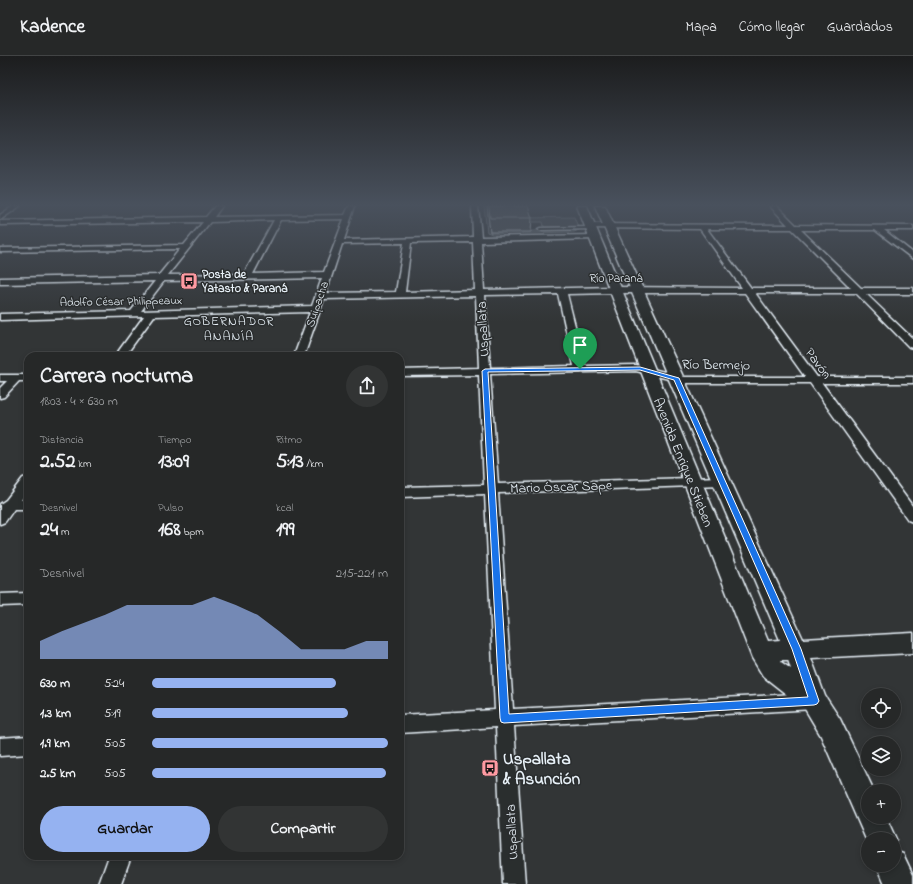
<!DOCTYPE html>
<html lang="es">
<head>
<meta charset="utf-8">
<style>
	body { margin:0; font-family:"Indie Flower",sans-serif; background:#323434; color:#f1f3f6; height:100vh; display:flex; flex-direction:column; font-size:15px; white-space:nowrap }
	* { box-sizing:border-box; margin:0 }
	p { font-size:13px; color:#a4a6a8 }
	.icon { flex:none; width:22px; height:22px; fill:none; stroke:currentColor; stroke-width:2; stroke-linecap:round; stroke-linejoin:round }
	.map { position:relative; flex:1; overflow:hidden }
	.panel { position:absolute; left:24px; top:296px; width:380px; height:508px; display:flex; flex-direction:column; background:#262828; border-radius:12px; box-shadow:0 2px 6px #0003,0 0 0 1px #424445 }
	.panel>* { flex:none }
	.buttons { position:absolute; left:861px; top:632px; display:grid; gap:8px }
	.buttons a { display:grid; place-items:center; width:40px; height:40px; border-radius:50%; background:#262828; box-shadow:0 2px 6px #0003,0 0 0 1px #424445; font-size:20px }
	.pin { position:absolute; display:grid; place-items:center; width:34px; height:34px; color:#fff; margin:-41px -17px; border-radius:50% 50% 50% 0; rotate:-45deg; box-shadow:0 0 4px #0007 }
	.pin .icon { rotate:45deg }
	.round { display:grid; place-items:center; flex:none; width:42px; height:42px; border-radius:21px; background:#323434 }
	.head { display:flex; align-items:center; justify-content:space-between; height:68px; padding:0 16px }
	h1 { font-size:22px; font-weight:700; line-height:30px }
	.stats { display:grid; grid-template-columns:repeat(3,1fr); gap:6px; height:68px; padding:4px 16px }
	.stats div { display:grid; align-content:center }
	.stats b { font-size:20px; font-weight:700 }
	.stats small { font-size:11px; font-weight:400 }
	.stats p { font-size:11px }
	.chart { height:112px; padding:8px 16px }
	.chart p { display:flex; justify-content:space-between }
	.chart svg { width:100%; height:72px; margin-top:4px; fill:#95b2f1; opacity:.7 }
	.cta { display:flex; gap:8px; margin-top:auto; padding:8px 16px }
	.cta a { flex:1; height:46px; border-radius:24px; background:#95b2f1; color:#111; font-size:16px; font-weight:700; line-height:46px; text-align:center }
	.cta a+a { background:#323434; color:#f1f3f6 }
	ul { padding:0 16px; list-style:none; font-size:13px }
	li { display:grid; grid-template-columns:64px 48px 1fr; align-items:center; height:30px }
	li i { height:10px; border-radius:5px; background:#95b2f1 }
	header { display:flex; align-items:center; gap:24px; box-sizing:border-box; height:56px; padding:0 20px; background:#262828; border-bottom:1px solid #424445 }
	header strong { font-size:19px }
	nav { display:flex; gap:22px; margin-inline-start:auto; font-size:14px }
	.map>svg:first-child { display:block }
	.green { fill:#494d4f; stroke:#989fa4 }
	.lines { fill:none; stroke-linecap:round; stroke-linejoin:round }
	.service-casing { stroke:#e8f1f8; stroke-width:3 }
	.minor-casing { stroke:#e8f1f8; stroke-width:3 }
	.secondary-casing { stroke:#e8f1f8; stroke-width:3 }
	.service { fill:#2a2d2e; fill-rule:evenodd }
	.minor { fill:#2a2d2e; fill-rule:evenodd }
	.secondary { fill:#2a2d2e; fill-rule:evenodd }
	.wall { fill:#4f5355; stroke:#e8f1f8 }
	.building { fill:#5c6063; stroke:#e8f1f8 }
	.route { fill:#1a73e8; stroke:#fff; fill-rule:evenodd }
	.labels { text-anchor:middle; stroke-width:3; stroke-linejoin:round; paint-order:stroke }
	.far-poi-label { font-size:12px; font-weight:bold; fill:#e8f1f8; stroke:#2a2d2e; text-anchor:start }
	.far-street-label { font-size:12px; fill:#e8f1f8; stroke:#2a2d2e }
	.far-quarter-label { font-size:13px; letter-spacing:1px; fill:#e8f1f8; stroke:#2a2d2e }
	.street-label { font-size:14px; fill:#e8f1f8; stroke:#2a2d2e }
	.near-poi-label { font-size:17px; font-weight:bold; fill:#e8f1f8; stroke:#2a2d2e; text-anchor:start }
</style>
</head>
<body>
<header>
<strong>Kadence</strong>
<nav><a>Mapa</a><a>Cómo llegar</a><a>Guardados</a></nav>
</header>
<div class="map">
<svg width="913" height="828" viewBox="0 0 913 828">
	<rect width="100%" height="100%" fill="#323536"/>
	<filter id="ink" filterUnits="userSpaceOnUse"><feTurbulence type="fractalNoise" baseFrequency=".025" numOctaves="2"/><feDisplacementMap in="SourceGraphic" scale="8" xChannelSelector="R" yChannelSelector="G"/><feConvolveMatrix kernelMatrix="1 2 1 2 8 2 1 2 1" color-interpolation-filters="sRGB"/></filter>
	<g filter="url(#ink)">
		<g class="green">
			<path d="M484 150H487L490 176 579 174 574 176 492 178 487 176Z"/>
			<path d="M574 161 578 171H544L543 166H528L527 162Z"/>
		</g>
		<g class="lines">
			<defs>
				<path id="service" d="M591 171H592V173L540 174 538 173 540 172Z"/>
				<g id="minor">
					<path d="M13 150H20L0 164V159Z"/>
					<path d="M215 150H222L214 161 345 159 349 150H355L344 184 473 181 472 150H478L481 181 594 179 598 181 594 183 481 186 484 234 615 231 742 232 700 173 587 172 586 170 590 168 788 169 770 150H777L796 169 913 170V174H884L913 197V203L875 174H801L861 232H913V238H866L913 283V292L909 291 856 237H755L817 321H913V327H822L913 451V466L908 464 810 327H685L636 315 490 318 498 428 722 421 727 422 729 425 727 428 722 429 498 437 513 653 814 637 820 639 823 645 820 651 814 653 514 670 525 828H503L496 671 400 677V659L495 654 485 438 400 441V431L484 429 479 319 400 320V314L479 312 476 240 324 243 304 300H294L310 256 154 260 125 300H115L144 260 0 264V258L131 255 155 225 0 228V222L159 219 180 193 0 196V192L184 189 203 166 0 169V165L206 161ZM344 163 324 216 253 218 281 164ZM274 164 244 218 168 219 210 166ZM707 173H792L851 232H751ZM473 186 475 234 405 236 411 187ZM404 187 396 236 326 237 342 188ZM322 222 312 250 141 255 164 225ZM615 237H745L805 321H685L636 309 585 310 567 238ZM558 238 574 310 490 312 485 239Z"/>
					<path d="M0 319H28V325H19L4 341 0 342V332L7 325H0Z"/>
					<path d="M28 421V435L21 444 28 443V453H14L5 466 0 468V448L6 444 23 422Z"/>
					<path d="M28 537V549L0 550V538Z"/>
					<path d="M28 680V698L0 700V682Z"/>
					<path d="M109 800H131L121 828H99Z"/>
				</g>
				<g id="secondary">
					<path d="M577 150H587L768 585 780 584 595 150H605L803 583 913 577V597L811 602 825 640 840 663 874 735H868V761H886L896 783 894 787V783H868V788L821 680 805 653 763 620 752 602ZM780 604H788L791 613 781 606Z"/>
					<path d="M894 795 903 798 913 819V828H885L877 809H894Z"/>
				</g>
			</defs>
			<use href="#service" class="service-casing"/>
			<use href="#minor" class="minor-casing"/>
			<use href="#secondary" class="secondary-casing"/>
			<use href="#service" class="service"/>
			<use href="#minor" class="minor"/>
			<use href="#secondary" class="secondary"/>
		</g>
		<path class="wall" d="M487 150H528L532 162 531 176H490Z"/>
		<path class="building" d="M489 150H528L532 162H490Z"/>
	</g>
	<linearGradient id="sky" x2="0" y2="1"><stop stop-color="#1c1d1e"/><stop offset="0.56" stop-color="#49515d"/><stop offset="1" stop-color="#49515d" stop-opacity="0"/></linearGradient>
	<rect width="913" height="266" fill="url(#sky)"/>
	<path class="route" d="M640 311 679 322 801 593 819 645 817 648 814 649 504 667 501 666 500 662 482 315 485 313ZM640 314 674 324 792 593 808 641 509 658 488 316Z"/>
	<defs>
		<symbol id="bus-square" viewBox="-11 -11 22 22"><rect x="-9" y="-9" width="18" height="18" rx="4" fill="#ff9aa2" stroke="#2a2d2e"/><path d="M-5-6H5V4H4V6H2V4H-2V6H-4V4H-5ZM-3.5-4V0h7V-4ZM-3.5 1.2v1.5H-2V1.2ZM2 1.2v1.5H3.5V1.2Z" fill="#111"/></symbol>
	</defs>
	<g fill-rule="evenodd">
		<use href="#bus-square" x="179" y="215" width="20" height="20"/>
		<use href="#bus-square" x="480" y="702" width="20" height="20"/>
	</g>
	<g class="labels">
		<g class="far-poi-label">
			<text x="202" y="222">Posta de<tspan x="202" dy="14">Yatasto &amp; Paraná</tspan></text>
		</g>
		<g class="far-street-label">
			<text x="616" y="226">Río Paraná</text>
			<text transform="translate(121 245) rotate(-1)" y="4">Adolfo César Philippeaux</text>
			<text transform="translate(317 248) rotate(-71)" y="4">Suipacha</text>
		</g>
		<g class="far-quarter-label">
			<text x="229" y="269">GOBERNADOR<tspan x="229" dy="15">ANANÍA</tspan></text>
		</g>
		<g class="street-label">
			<text transform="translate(482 273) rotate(-93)" y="5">Uspallata</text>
			<text transform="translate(819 307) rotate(54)" y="5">Pavón</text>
			<text transform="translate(716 308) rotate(1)" y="5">Río Bermejo</text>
			<text transform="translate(684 406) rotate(68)" y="5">Avenida Enrique Stieben</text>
			<text transform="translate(561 430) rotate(-2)" y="5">Mario Óscar Sape</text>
			<text transform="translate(511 776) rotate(-93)" y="5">Uspallata</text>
		</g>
		<g class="near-poi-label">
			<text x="503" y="708">Uspallata<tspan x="503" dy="20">&amp; Asunción</tspan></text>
		</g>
	</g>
</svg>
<div class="buttons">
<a><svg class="icon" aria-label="locate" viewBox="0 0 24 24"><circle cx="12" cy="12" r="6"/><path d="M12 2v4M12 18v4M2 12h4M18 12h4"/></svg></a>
<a><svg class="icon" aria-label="layers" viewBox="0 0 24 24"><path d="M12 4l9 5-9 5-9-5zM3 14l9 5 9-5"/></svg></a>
<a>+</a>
<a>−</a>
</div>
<div class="pin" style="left:580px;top:313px;background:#1e9e55"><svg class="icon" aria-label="arrive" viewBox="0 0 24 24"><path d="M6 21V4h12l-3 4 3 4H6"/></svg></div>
<section class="panel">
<div class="head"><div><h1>Carrera nocturna</h1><p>18:03 · 4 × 630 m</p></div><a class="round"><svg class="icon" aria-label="share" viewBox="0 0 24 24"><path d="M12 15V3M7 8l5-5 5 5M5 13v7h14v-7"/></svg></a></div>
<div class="stats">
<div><p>Distancia</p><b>2.52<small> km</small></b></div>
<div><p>Tiempo</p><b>13:09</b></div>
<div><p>Ritmo</p><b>5:13<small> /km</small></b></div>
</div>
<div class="stats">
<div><p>Desnivel</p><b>24<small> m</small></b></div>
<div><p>Pulso</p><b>168<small> bpm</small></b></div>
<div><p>kcal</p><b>199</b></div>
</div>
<div class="chart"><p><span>Desnivel</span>215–221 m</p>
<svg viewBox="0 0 160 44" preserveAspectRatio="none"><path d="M0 44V33L10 27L20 22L30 17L40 11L50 11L60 11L70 11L80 6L90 11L100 17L110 27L120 38L130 38L140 38L150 33L160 33V44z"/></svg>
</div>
<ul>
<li><b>630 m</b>5:24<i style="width:78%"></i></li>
<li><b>1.3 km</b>5:19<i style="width:83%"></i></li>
<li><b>1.9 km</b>5:05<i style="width:100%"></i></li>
<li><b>2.5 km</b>5:05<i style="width:99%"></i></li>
</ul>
<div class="cta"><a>Guardar</a><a>Compartir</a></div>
</section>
</div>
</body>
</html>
